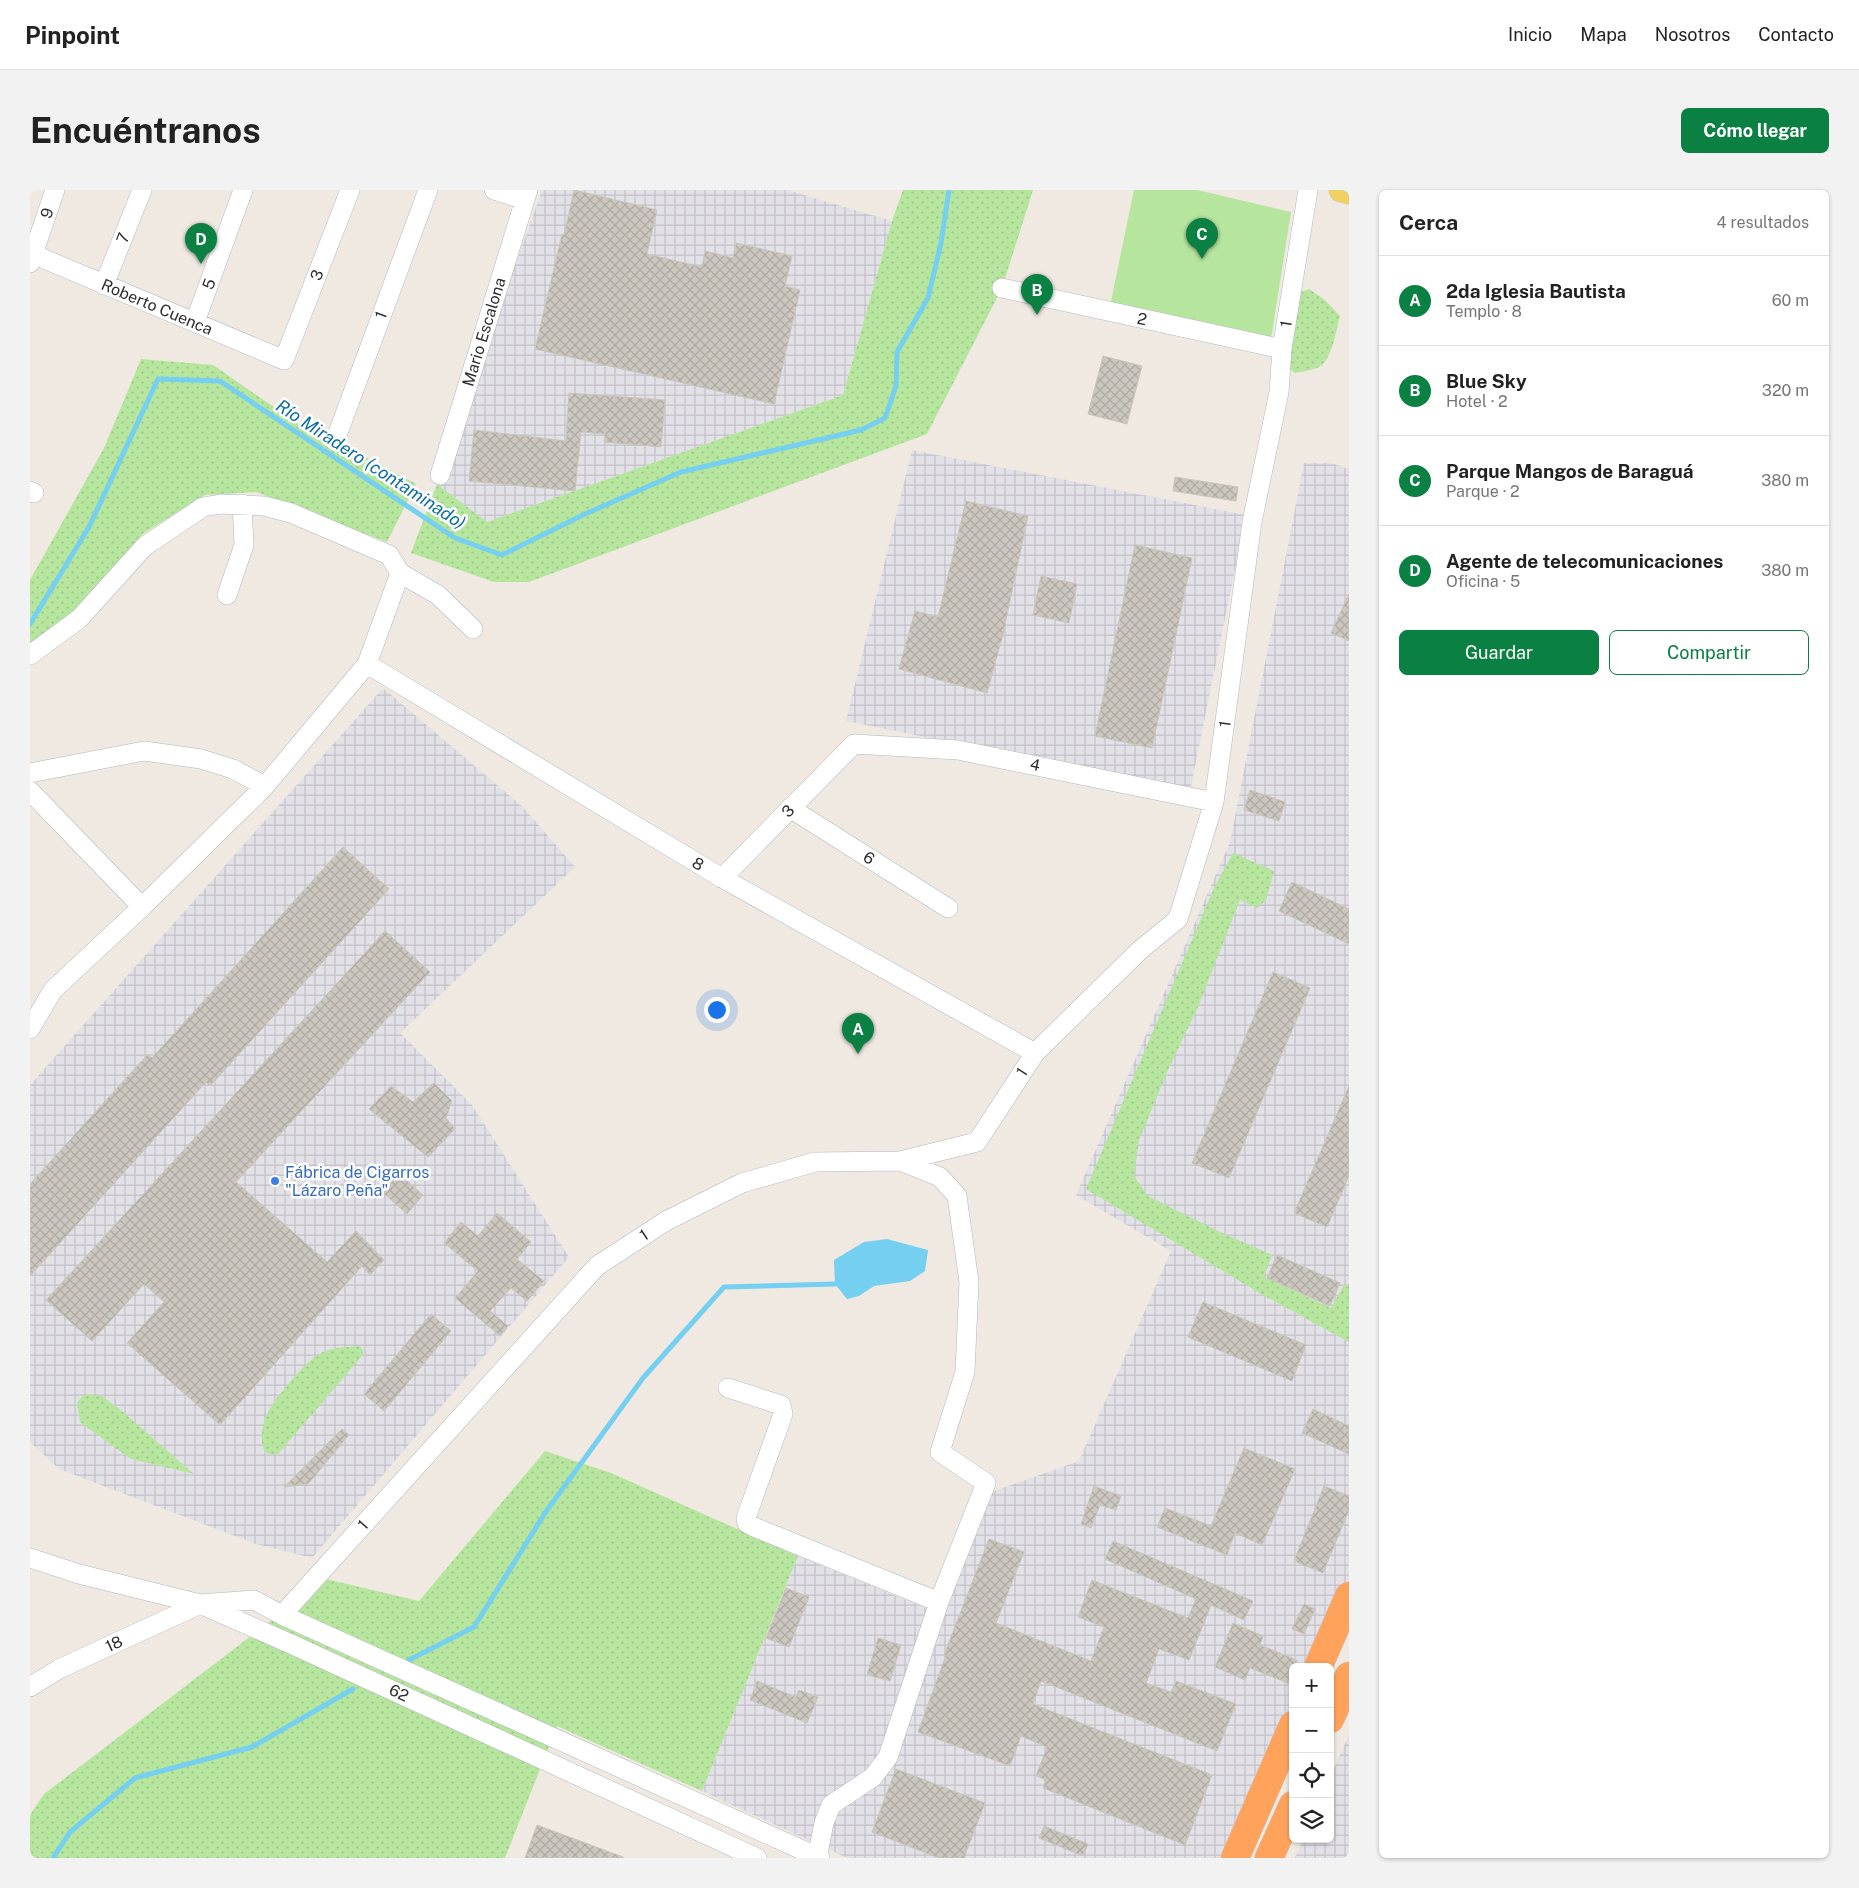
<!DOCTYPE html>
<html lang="es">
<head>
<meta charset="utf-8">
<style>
  body { margin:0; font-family:"Public Sans",sans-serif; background:#f2f2f2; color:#222 }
  .controls { position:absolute; right:15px; bottom:15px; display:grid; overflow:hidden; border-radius:8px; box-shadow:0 1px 4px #0004 }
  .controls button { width:45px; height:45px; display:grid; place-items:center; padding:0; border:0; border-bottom:1px solid #e0e0e0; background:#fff; color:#222; font:25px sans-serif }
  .you { position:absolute; left:686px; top:819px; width:18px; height:18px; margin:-12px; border:4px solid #fff; border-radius:50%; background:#1a73e8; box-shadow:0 0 0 8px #1a73e833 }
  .badge { display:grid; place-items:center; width:32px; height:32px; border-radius:50%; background:#0b8043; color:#fff; font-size:16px; font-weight:700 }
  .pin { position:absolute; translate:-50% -41px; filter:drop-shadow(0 1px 2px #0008) }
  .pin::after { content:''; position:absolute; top:26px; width:18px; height:15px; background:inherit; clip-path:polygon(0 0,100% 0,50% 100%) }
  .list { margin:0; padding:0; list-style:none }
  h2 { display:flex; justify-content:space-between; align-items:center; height:65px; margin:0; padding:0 20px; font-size:21px }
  h2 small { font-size:16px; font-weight:400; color:#767676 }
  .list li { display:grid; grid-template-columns:32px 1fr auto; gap:15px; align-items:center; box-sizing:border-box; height:90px; padding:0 20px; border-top:1px solid #e0e0e0 }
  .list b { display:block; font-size:19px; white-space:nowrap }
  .list p { margin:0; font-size:16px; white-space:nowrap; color:#767676 }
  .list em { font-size:16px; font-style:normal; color:#767676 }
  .actions { display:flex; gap:10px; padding:15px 20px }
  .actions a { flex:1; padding:11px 0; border:1px solid #0b8043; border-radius:8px; text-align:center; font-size:18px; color:#0b8043 }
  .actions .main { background:#0b8043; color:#fff }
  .icon { flex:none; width:28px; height:28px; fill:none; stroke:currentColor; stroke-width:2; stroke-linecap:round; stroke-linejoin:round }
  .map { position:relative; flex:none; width:1319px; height:1668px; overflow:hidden; border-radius:8px }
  header { display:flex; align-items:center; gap:30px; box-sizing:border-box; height:70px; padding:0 25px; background:#fff; border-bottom:1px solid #e0e0e0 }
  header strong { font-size:24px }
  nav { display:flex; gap:28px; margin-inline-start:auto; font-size:18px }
  .intro { display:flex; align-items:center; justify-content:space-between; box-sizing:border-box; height:120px; padding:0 30px }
  h1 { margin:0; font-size:35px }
  .button { padding:12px 22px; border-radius:8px; background:#0b8043; color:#fff; font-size:18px; font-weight:700 }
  main { display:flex; gap:30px; padding:0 30px }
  aside { flex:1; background:#fff; border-radius:8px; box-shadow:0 1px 4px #0004 }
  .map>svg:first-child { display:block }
  .industrial { fill:url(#industrial-grid) }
  .grass { fill:url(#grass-dots) }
  .park { fill:#b6e59e }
  .water { fill:#75cff0 }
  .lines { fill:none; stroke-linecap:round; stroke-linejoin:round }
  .stream { stroke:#75cff0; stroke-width:5 }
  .building { fill:url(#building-cross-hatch); stroke:#cbc5ba }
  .minor-casing { stroke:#b4b7c1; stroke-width:20 }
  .major-casing { stroke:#c9c9c9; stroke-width:25 }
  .highway-casing { stroke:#c9c9c9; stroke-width:29 }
  .minor { stroke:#fff; stroke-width:19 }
  .major { stroke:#f2d163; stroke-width:24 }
  .highway { stroke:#ffa35c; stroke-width:28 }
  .shop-dot { fill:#3f7fe0; stroke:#fff; stroke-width:2 }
  .labels { text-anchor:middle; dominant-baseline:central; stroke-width:5; stroke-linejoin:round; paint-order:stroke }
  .street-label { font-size:16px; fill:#2e2e2e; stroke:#fff }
  .shop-label { font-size:16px; fill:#366cbe; stroke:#fff; text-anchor:start }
  .water-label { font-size:18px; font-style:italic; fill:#0d6fa3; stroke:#fff }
</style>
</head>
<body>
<header>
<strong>Pinpoint</strong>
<nav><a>Inicio</a><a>Mapa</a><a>Nosotros</a><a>Contacto</a></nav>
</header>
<div class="intro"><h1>Encuéntranos</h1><a class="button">Cómo llegar</a></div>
<main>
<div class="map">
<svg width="1319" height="1668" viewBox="0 0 1319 1668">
  <defs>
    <pattern id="industrial-grid" width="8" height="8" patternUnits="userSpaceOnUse" patternTransform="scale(1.25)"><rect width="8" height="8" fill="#e3e1e8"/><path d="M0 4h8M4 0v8" fill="none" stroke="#c3c1c7"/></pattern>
    <pattern id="grass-dots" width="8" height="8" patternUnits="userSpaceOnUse" patternTransform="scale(1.25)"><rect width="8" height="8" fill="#b6e59e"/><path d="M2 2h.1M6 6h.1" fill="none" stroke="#9dc588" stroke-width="1.8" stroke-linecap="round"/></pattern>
    <pattern id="building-cross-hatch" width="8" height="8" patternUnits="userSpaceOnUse" patternTransform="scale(1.25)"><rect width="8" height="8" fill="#cbc7bf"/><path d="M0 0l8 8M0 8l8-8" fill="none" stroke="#afaba4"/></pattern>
  </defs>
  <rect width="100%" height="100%" fill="#efe9e1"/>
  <path class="industrial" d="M512,0H757L862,31L813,205L457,332L407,294Z
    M882,260L1216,325L1160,601L816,531Z
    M1274,273H1301L1319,279V1388L1280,1477H1263V1516L1196,1668H817L672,1601L768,1366L908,1423L961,1302L1049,1271L1141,1061L1046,1005L1200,652Z
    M353,498L493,617L545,677L370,843L442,915L539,1067L282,1368L226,1354L29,1279L0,1252V895Z
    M1319,1545V1668H1265L1273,1649H1300V1587Z"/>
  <path class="grass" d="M873,0H1003L972,98L897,244L499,392H464L381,363L407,294L457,332L813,205L862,31Z
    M1279,99L1295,110L1310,126C1306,140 1302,170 1289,177C1282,180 1273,181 1265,183L1260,179L1263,133L1271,102Z
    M111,169L183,175L280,242L305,251L386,294L357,352L226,302L175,305L114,343L23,443L0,455V390L74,258Z
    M1203,663L1244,681L1236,710L1227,718L1210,710L1168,817L1138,880L1109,950L1104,986L1118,1006L1190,1042L1242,1065L1234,1087L1301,1118L1314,1095L1319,1094V1152L1233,1105L1056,999L1184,698Z
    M330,1156L333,1160L332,1166L248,1264C243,1265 237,1265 234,1260C229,1250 233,1231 238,1222C246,1207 275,1172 289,1164C301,1157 317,1157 330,1156Z
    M55,1204L72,1206L93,1222L164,1284L101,1269L77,1252L50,1232L47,1212Z
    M515,1261L581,1283L768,1366L672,1601L527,1536L475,1668H0V1625L14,1604L296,1389L389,1411Z"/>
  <path class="park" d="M1104,0H1167L1261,22L1241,149L1080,116Z"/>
  <path class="water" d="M857,1049L898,1060L895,1081L880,1091L844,1096L829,1106L817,1109L805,1094L804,1070L834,1052Z"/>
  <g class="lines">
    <path class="stream" d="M0,434L59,337L128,189L190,191L425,348L472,365L555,324L651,282L831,240L855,228L866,196L867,162L898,108L911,53L919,0
      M379,1470L444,1437L515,1323L613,1188L694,1097L805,1094
      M23,1668L40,1642L105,1588L222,1557L323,1499"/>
  </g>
  <path class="building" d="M544,0L627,20L617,64L672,77L675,61L703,68L706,53L762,66L755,96L770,100L744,214L505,159L532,44L534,45Z
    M1073,166L1112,176L1097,234L1058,224Z
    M539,203L635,210L631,257L574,252L575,244L551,242L545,301L439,291L444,240L536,251Z
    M1145,287L1208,297L1206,311L1143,301Z
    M936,311L998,326L973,444L957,503L869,479L885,421L908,427Z
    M1105,355L1162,368L1122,558L1065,546Z
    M1011,386L1047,394L1039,433L1003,425Z
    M1319,404V451L1301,443Z
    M1220,600L1255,612L1249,631L1214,620Z
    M313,657L359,699L180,896L176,892L0,1086V994L118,864L122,868Z
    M1262,692L1319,719V754L1249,721Z
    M355,741L400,782L206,992L297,1072L326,1041L354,1070L340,1085L332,1076L190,1235L97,1153L134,1112L114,1094L62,1151L16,1110Z
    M1243,782L1280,798L1199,988L1162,973Z
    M404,893L422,911L416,928L425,939L398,967L339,919L361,896L383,912Z
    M1319,896V986L1297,1037L1264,1023Z
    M367,982L393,1005L377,1024L351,1001Z
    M467,1023L501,1052L487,1069L514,1091L497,1111L481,1098L460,1121L478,1136L470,1146L425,1108L448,1081L414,1053L431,1032L448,1046Z
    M1247,1065L1310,1093L1300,1116L1237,1088Z
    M1173,1112L1276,1155L1262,1191L1158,1147Z
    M401,1124L421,1141L354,1221L334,1204Z
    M1283,1219L1319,1236V1264L1272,1243Z
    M312,1239L319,1245L278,1294L254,1297Z
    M1214,1258L1265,1279L1232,1355L1205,1343L1197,1365L1127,1337L1135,1318L1181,1336Z
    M1064,1296L1091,1306L1086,1320L1070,1315L1061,1338L1051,1334Z
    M1294,1296L1319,1306V1320L1293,1383L1264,1371Z
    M959,1349L994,1362L966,1433L1061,1471L1074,1437L1048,1427L1062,1390L1158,1428L1166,1409L1075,1369L1083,1351L1223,1411L1214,1430L1181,1415L1159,1470L1129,1459L1116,1493L1141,1502L1146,1491L1206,1514L1187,1561L1011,1491L1003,1514L1182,1585L1155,1655L1013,1598L1016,1590L1006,1586L1017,1557L991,1546L980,1576L888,1542L916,1465H914Z
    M756,1398L779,1407L759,1457L736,1448Z
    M1274,1414L1285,1419L1274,1444L1262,1439Z
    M1203,1433L1233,1446L1230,1455L1267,1470L1265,1477H1263L1258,1493L1220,1478L1215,1490L1185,1477Z
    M848,1448L871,1455L860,1491L837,1485Z
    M727,1491L766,1507L769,1500L788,1507L777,1533L720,1510Z
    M866,1579L955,1613L934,1668H909L842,1642Z
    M507,1635L593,1667V1668H495Z
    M1014,1636L1058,1654L1053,1666L1009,1648Z"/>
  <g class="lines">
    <g class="minor-casing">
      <path id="minor" d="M464,0L495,10
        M0,63L254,170L320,0
        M0,73L25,0
        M74,95L112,0
        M972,98L1252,159
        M165,132L213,0
        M305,251L398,0
        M410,285L498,0
        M0,301L4,303
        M197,405L214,355L212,314
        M0,465L49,429L115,356L173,317L191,314L234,316L261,323L359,365L370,383L408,405L443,439
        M337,474L692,688L1005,863
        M0,583L114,561L171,569L203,579L235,596
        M0,601L112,717
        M760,618L918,718
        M692,688L824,554L928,560L1184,612
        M0,839L23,800L112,717L235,596L337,474L370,383
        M698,1198L751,1215L753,1224L716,1328L717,1333L724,1337L909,1412
        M0,1368L49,1384L170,1414L261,1454L727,1668
        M252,1425L567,1076L636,1031L712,993L785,972L870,971L947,952L1005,863L1110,760L1148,729L1184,612L1222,332L1249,202L1252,159L1278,0
        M0,1497L29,1479L170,1414L224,1410L252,1425L790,1668
        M787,1668L794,1633L801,1615L843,1587L858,1567L909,1412L956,1293L910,1262L935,1182L939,1092L927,1006L910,987L870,971"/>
    </g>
    <g class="major-casing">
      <path id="major" d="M1311,0L1319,2"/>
    </g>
    <g class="highway-casing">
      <path id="highway" d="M1288,1477L1319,1406
        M1300,1529L1319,1486
        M1205,1668L1263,1535
        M1239,1668L1263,1615"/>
    </g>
    <use href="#minor" class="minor"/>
    <use href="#major" class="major"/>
    <use href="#highway" class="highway"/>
  </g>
  <circle class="shop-dot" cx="245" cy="991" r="5"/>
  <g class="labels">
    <g class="street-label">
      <text transform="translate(17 23) rotate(-72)">9</text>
      <text transform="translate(93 48) rotate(-69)">7</text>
      <text transform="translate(287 85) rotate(-69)">3</text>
      <text transform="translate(179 94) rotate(-70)">5</text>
      <text transform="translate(127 117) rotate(23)">Roberto Cuenca</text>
      <text transform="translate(351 125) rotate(-70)">1</text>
      <text transform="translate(1112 129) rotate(12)">2</text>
      <text transform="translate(1256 134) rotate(-81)">1</text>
      <text transform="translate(454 142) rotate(-73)">Mario Escalona</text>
      <text transform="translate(1195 534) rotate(-82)">1</text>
      <text transform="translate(1005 575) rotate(12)">4</text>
      <text transform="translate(758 621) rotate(-46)">3</text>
      <text transform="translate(839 668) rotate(32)">6</text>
      <text transform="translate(668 674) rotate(31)">8</text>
      <text transform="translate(992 882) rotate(-57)">1</text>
      <text transform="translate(614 1045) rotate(-33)">1</text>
      <text transform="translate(333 1335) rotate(-48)">1</text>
      <text transform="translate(84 1454) rotate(-25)">18</text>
      <text transform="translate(369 1503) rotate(25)">62</text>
    </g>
    <g class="shop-label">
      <text x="255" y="982">Fábrica de Cigarros<tspan x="255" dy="18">"Lázaro Peña"</tspan></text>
    </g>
    <g class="water-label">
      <text transform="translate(341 274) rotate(33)">Río Miradero (contaminado)</text>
    </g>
  </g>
</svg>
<div class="controls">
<button>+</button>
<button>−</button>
<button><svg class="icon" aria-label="locate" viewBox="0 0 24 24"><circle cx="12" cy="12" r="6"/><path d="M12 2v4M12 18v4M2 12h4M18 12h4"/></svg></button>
<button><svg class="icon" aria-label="layers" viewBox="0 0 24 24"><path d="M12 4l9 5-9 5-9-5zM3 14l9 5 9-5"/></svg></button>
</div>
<div class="you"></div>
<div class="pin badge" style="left:828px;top:864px">A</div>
<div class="pin badge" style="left:1007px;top:125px">B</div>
<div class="pin badge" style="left:1172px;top:69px">C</div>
<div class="pin badge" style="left:171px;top:74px">D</div>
</div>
<aside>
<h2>Cerca<small>4 resultados</small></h2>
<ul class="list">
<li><span class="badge">A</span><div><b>2da Iglesia Bautista</b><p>Templo · 8</p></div><em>60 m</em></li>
<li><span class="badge">B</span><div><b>Blue Sky</b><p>Hotel · 2</p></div><em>320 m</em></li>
<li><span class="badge">C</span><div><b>Parque Mangos de Baraguá</b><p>Parque · 2</p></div><em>380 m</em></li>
<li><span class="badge">D</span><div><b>Agente de telecomunicaciones</b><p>Oficina · 5</p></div><em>380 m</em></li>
</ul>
<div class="actions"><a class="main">Guardar</a><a>Compartir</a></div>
</aside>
</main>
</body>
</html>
